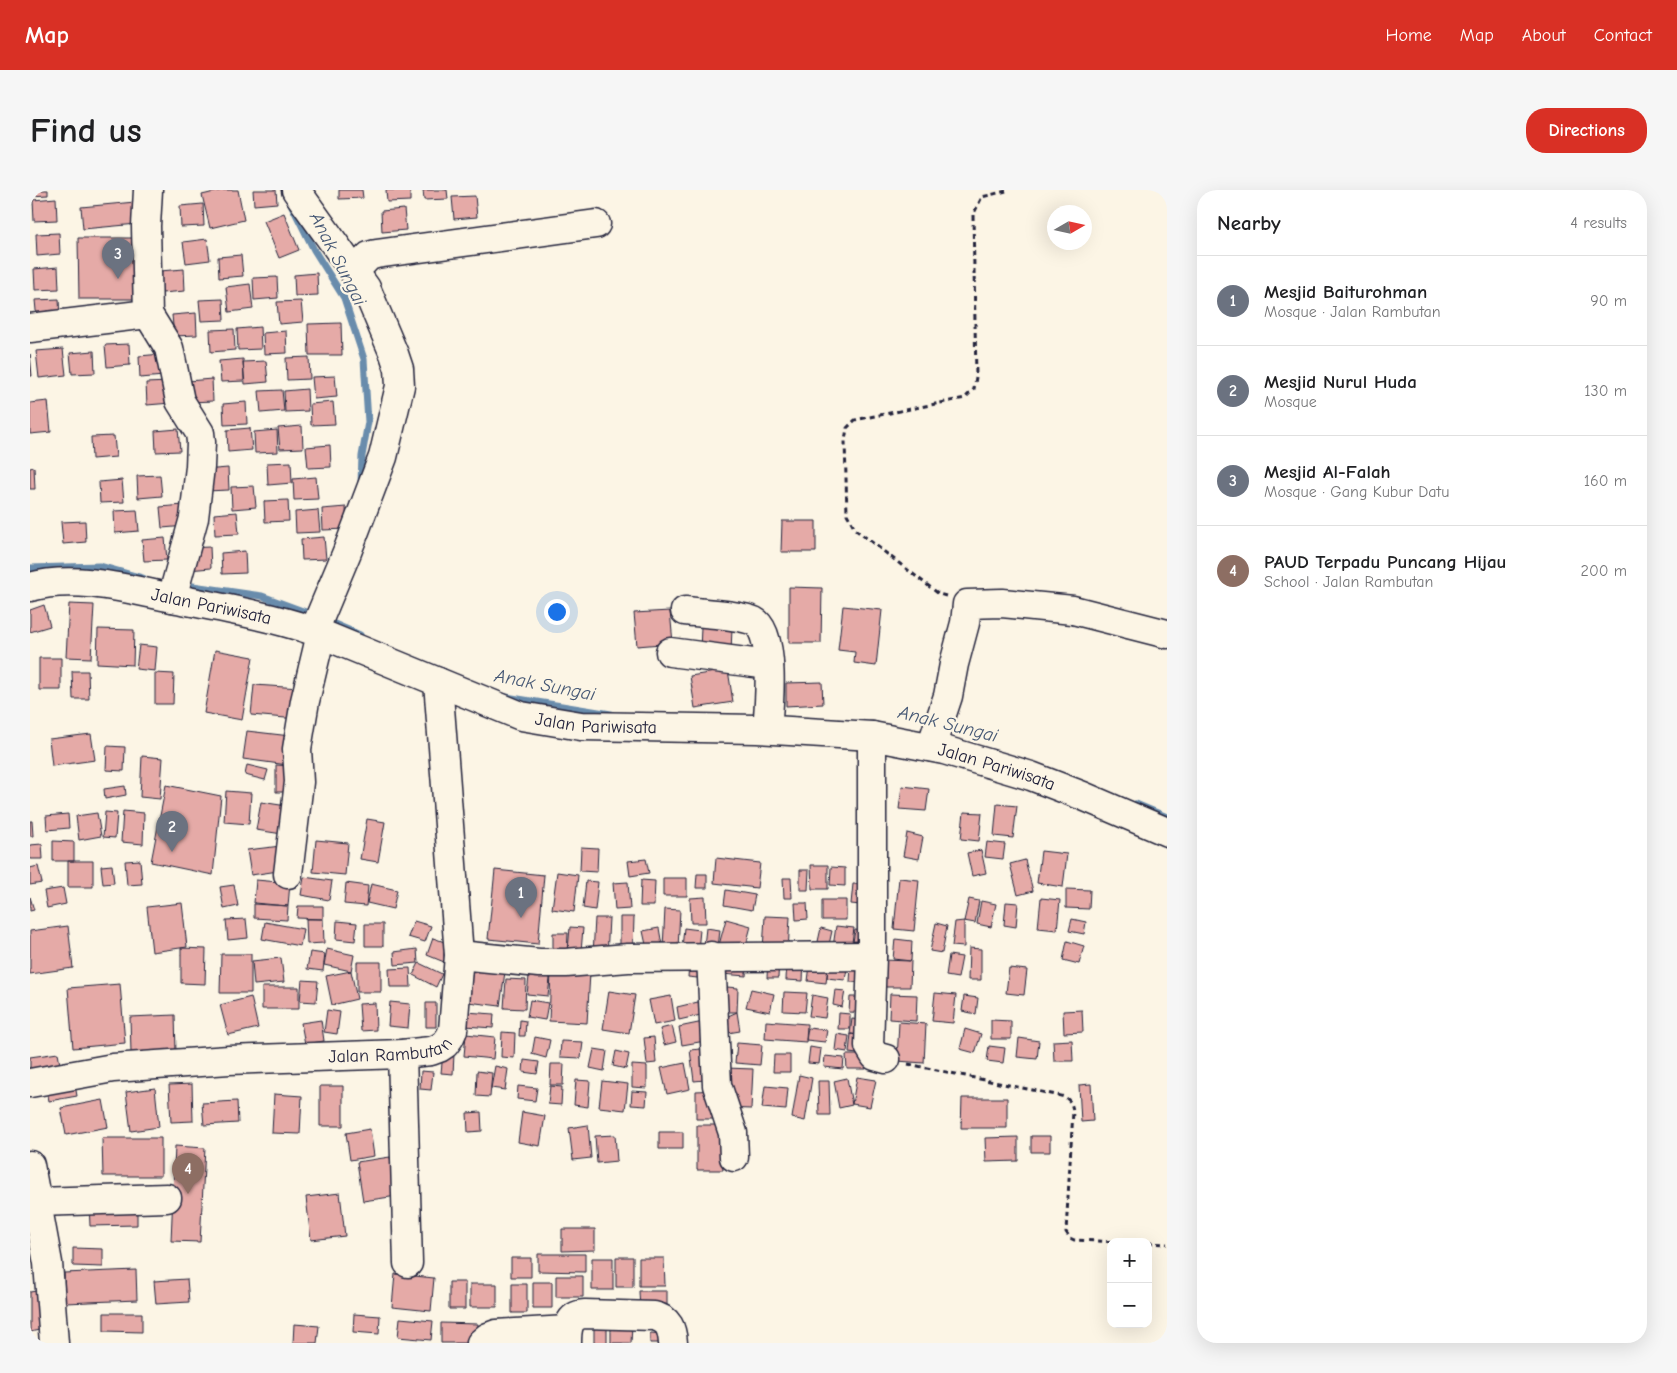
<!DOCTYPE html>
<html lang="en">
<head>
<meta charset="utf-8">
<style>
  body { margin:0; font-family:"Comic Neue",sans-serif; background:#f6f6f6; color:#202124 }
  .controls { position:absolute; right:15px; bottom:15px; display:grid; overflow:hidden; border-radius:10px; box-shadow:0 5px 20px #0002 }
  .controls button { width:45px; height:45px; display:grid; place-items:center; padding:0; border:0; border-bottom:1px solid #e0e0e0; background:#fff; color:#202124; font:25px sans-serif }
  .compass { position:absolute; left:1017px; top:15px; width:45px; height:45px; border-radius:50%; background:#fff; box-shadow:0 5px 20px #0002; rotate:81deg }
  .you { position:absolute; left:526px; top:421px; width:18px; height:18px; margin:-12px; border:4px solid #fff; border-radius:50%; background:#1a73e8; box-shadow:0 0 0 8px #1a73e833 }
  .badge { display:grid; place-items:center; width:32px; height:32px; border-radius:50%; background:#d93025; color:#fff; font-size:16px; font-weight:700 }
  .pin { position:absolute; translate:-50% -41px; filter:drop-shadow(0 1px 2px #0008) }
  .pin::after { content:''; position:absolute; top:26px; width:18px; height:15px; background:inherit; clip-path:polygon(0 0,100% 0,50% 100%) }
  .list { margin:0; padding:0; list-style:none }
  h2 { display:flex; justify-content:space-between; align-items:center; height:65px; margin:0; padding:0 20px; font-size:21px }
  h2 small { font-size:16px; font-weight:400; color:#757577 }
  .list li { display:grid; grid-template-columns:32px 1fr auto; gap:15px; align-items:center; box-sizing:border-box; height:90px; padding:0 20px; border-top:1px solid #e0e0e0 }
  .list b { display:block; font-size:19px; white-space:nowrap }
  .list p { margin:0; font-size:16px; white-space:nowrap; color:#757577 }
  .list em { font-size:16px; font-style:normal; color:#757577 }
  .map { position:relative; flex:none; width:1137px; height:1153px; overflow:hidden; border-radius:20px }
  header { display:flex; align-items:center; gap:30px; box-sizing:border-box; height:70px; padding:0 25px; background:#d93025; color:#fff }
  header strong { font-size:24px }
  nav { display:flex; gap:28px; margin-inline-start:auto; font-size:18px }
  .intro { display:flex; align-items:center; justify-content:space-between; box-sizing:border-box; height:120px; padding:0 30px }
  h1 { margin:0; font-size:35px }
  .button { padding:12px 22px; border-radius:20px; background:#d93025; color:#fff; font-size:18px; font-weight:700 }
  main { display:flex; gap:30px; padding:0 30px }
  aside { flex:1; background:#fff; border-radius:20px; box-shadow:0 5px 20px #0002 }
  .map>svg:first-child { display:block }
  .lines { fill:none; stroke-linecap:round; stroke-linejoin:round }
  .stream { stroke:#698cac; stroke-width:7 }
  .building { fill:#e5aaa7; stroke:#22223b }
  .minor-casing { stroke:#22223b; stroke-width:31 }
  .major-casing { stroke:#22223b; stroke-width:31 }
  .path { stroke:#22223b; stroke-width:3; stroke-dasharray:5 4; stroke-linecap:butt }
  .minor { stroke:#fcf5e5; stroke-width:28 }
  .major { stroke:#fcf5e5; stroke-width:28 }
  .labels { text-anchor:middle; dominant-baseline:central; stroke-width:4.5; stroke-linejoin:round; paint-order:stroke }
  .street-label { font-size:18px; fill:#22223b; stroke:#fcf5e5 }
  .water-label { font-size:19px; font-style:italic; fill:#455774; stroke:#fcf5e5 }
</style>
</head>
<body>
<header>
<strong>Map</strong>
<nav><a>Home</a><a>Map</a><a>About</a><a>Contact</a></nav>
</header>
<div class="intro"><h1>Find us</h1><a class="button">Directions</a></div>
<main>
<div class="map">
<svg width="1137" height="1153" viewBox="0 0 1137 1153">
  <rect width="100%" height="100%" fill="#fcf5e5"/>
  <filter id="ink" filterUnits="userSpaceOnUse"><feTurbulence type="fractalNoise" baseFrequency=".02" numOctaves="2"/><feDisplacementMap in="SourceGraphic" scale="10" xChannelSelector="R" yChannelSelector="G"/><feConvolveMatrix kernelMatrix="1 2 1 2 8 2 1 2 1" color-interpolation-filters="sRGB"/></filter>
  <g filter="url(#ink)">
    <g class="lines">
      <path class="stream" d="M260,12L284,60L314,108L334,169L338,232L332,266L331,293
        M0,378L70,376L113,388
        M156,395L232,406L281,424
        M295,430L330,445
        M476,507L581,524
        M1106,614L1137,627"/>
    </g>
    <path class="building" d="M0,0H18V5L0,6Z
      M193,0H208L214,30L180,38L172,5Z
      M223,0H246L247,13L224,15Z
      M309,0H332L333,8L309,9Z
      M356,0H380V11L357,12Z
      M393,0H417L418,9L394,10Z
      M445,6L447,27L424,29L422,7Z
      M26,8L27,30L4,31L3,10Z
      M105,12L107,34L53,39L51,17Z
      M173,14L174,36L151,37L150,16Z
      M374,19L376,40L352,42L351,21Z
      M254,23L269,60L249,68L234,31Z
      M29,43L30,64L7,66L6,44Z
      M48,48H107V109H49Z
      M177,49L180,70L156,73L153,52Z
      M211,65L213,86L189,88L188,67Z
      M28,77L29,99L5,100L4,79Z
      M154,79L155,101L132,103L130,81Z
      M287,83L288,105L265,106L264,85Z
      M247,87L248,108L224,110L223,88Z
      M220,94L223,119L199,122L196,97Z
      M29,109L30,130L7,131L5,110Z
      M193,109L194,130L171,131L169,110Z
      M271,111L273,132L249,134L247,112Z
      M166,123L167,145L144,146L142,125Z
      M311,133L312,165H279L278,134Z
      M230,137L231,159L208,160L207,139Z
      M204,139L205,160L181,162L180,140Z
      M256,141L257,163L234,164L233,143Z
      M99,154L100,175L77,177L75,155Z
      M33,159L36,185L9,188L6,161Z
      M64,161L65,183L42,184L40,163Z
      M0,164L2,186H0Z
      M132,164L134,186L110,188L109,166Z
      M279,167L280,189L257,190L256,168Z
      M213,169L214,191L191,192L189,171Z
      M236,171L238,192L215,194L213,172Z
      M305,186L307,207L284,209L282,187Z
      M182,189L183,211L160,212L158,191Z
      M139,192L141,213L117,215L116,193Z
      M277,199L278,221L255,222L254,201Z
      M252,200L254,221L231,223L229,201Z
      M18,211L21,242L0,244V213Z
      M216,212L217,234L194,235L193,214Z
      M303,212L305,234L281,235L280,214Z
      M272,236L273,258L250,259L248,238Z
      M220,238L222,260L198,262L197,240Z
      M148,239L150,261L126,262L125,241Z
      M247,240L248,262L225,263L224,242Z
      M84,246L86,267L62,269L61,247Z
      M300,255L301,277L278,278L276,257Z
      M261,272L262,293L238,295L237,273Z
      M4,277L5,299H0V278Z
      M198,278L199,300L176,301L174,280Z
      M130,285L132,306L108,308L107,286Z
      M286,287L288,309L264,310L263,289Z
      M92,290L94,312L70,313L69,292Z
      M224,296L226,317L202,319L201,297Z
      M258,310L259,331L235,332L234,311Z
      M154,315L156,336L132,338L130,317Z
      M316,317L317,339L293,340L292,319Z
      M107,320L109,341L85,343L84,321Z
      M288,320L290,342L266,343L265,322Z
      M207,322L209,344L185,345L184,324Z
      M55,331L56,352L33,354L31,332Z
      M752,331H786V362H751Z
      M294,347L296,369L272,370L271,349Z
      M135,348L137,370L114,371L112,350Z
      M180,357L181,378L158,380L156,358Z
      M215,361L216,383L192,384L191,363Z
      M759,397L792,398L791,453H759Z
      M39,414L64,415L61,468L36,467Z
      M14,415L20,436L0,442V420Z
      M813,416L852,420L846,476L824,473L825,462L808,460Z
      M640,421L643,453L607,456L604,423Z
      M671,437L702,438L701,462L670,461Z
      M68,439L104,440L103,475L67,473Z
      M109,455L127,457L125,481L106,479Z
      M185,460L223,467L212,530L174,523Z
      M9,468H31V500H9Z
      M698,480L703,512L665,518L660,486Z
      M42,481H58L59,509H43Z
      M125,483L144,484L143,514H125Z
      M792,492L793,514L756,516V493Z
      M224,495L270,498L267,529L221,525Z
      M217,541L269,547L265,576L213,569Z
      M61,544L65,570L22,576L19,549Z
      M77,556L95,557L94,581L76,580Z
      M112,566L133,568L130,609L110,607Z
      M217,575L238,580L235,590L215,585Z
      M246,575L265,576V602H246Z
      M136,595L191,606L183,685L121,672Z
      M95,596L96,605L75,609L74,599Z
      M872,596L899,599L896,621L869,619Z
      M196,601L221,603L219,634L194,632Z
      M231,612L263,617L259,645L226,640Z
      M967,614L987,616L983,648L964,646Z
      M93,621L114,623L113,654L91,652Z
      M75,622L87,623L85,648L73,647Z
      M934,622L952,623L949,651L931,649Z
      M67,623L71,646L49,650L46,626Z
      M38,624L39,638L17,640L16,626Z
      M337,629L355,632L348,672L330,669Z
      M0,631H2L3,646H0Z
      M877,643L893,647L889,669L873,666Z
      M286,650L318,653L315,685L283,682Z
      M23,651L44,652V671H23Z
      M957,652L975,654L973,669L955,667Z
      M12,654L13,669H0V655Z
      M251,656L255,680L221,685L217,660Z
      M551,657L568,658L567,682L550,681Z
      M951,660L956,683L942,686L937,663Z
      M1011,661L1037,664L1033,697L1007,693Z
      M686,668L730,673L727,698L684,693Z
      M616,669L619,683L600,686L598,671Z
      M110,670L112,694L97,695L95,671Z
      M995,670L1003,701L988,705L980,674Z
      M38,671H63V697H38Z
      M82,675L84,693L73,694L71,676Z
      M781,675H798V699H782Z
      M8,676L12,693L0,695V678Z
      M801,677L815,678V696L800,695Z
      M465,680L514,685L508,754L458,749Z
      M770,680H779L778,700H770Z
      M527,682L548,685L544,722L522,719Z
      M667,684H677V698H666Z
      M274,687L302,691L299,710L271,705Z
      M633,688H657V706H633Z
      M753,688H761L762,708H754Z
      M869,688L889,690L884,741L864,739Z
      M226,690L260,693L258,716L224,713Z
      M611,690L625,691L624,716H610Z
      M556,691L568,692L565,720L553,718Z
      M598,692L600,719L585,720L583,693Z
      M316,693L338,696L336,716L314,714Z
      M341,694L367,700L363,719L337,713Z
      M823,694L840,695L839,716L821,714Z
      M204,695L208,716L194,719L190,697Z
      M33,698L36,714L17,718L14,701Z
      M1036,699L1060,700L1059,719L1036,718Z
      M696,700L725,705L722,720L694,715Z
      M0,707L4,720L0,721Z
      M675,707L676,733H661L660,708Z
      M1011,708L1030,710L1027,740L1008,738Z
      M939,709L949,711L945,733L934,731Z
      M792,710H816V730H792Z
      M951,711L966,714L961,737L947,734Z
      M976,712L988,713L986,737L974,735Z
      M152,713L157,757L122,762L117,717Z
      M765,713H777L778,729L766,730Z
      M224,714L258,716L257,730L224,728Z
      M268,716H293V729L267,728Z
      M635,719L650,720L648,758H633Z
      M735,726L760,727L758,762L733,760Z
      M590,727H604L603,759L590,760Z
      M565,728H579L577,766L563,765Z
      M216,729L218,748L198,750L196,730Z
      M276,729H293L294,753L277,754Z
      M696,729L721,736L714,763L689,755Z
      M1042,729L1056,732L1054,744L1039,741Z
      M307,731L327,733L325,751L306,749Z
      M384,731L401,736L395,752L378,747Z
      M934,731V757L922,756L925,732Z
      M235,732L273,739L270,756L232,749Z
      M906,733L917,736L912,763L900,761Z
      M335,734H353V756H335Z
      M38,736L43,778L0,784V741Z
      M806,736L824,738L821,760L803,757Z
      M540,737L553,738L551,762L538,760Z
      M629,738L633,761L618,764L613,741Z
      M654,738L670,740L668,760L652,758Z
      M676,738L690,740L688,758L674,756Z
      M791,738L802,741L798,759L787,756Z
      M825,740L841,742L822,758Z
      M523,743H538L537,768H523Z
      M403,748L426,756L419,774L397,765Z
      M865,749L882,751L881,771L863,769Z
      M1037,751L1054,756L1049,774L1033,770Z
      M151,758L176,759L175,794L151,793Z
      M939,758L951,759V790H938Z
      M297,759L324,765L321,781L294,775Z
      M387,759L388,773L365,775L364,762Z
      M280,762L295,764L293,781L277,779Z
      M191,764H221V803H190Z
      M919,765L932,767L928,788L916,786Z
      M251,768L254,792L224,795L222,771Z
      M738,768H749L748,788H737Z
      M757,769L774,770L773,791L756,790Z
      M853,770L881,771L880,797H853Z
      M694,771L717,773L716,786L692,784Z
      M799,771L818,773L815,790L797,788Z
      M327,772H351V802H327Z
      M389,773L412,784L406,797L383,785Z
      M659,774L678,775L677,789L658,787Z
      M780,775L798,777L796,793L778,791Z
      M821,776L840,777L839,793L820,792Z
      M380,778L381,797H360L359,779Z
      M443,778L475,782L470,816L438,812Z
      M500,778L521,780L518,806L497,804Z
      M979,778L997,780L994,805L976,803Z
      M321,781L327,809L302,815L296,786Z
      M521,781L560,783L557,833L519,831Z
      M476,789L496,790L495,819L474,818Z
      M272,790L288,791L286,812L270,811Z
      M90,794L95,853L43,858L38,798Z
      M232,797H269V819H232Z
      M697,797L708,798L707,822H696Z
      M721,799L744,804L740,822L716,817Z
      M805,800L815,801L812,817L803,815Z
      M579,801L605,805L599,843L573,839Z
      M754,802L777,803L775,822L753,821Z
      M905,803L926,805L923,833L902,831Z
      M860,804L887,805L886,831L859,829Z
      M782,805L798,808L795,828L779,826Z
      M641,806L645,831L624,835L619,810Z
      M934,806L948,808L946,824L932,821Z
      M221,807L228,838L198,845L190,815Z
      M820,807H839V823L819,822Z
      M500,810L518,813L515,830L497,827Z
      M672,811L675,824L649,830L647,817Z
      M360,812L380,814L378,838L358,836Z
      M345,813L346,840L331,841L329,814Z
      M396,813H406V837H396Z
      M297,820L310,822L307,844L294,842Z
      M1052,820L1053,842L1034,843L1033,821Z
      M436,822L464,824L463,838L435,836Z
      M707,822L710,841L698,843L696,827Z
      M809,823L820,824V839H808Z
      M145,825L146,862L101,863L100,827Z
      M822,829L840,831L838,846L820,844Z
      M291,830L294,851L275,854L271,833Z
      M490,830L496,831L495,846H489Z
      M961,830L981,831V849H961Z
      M678,831L681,850L652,855L649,837Z
      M736,831L777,834L776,852L735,849Z
      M869,832L896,834L894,873L867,871Z
      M642,836L646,852L634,855L630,839Z
      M778,838L797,840L795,852L776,850Z
      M935,839L951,844L945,863L930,859Z
      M472,842L485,843L484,868L471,867Z
      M436,844L465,847L463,869L434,866Z
      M807,844L819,846L817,862L805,860Z
      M821,844L838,846L836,865L819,863Z
      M505,847L520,850L516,868L502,864Z
      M624,847L626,873L617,874L614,848Z
      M989,848L1009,851L1007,869L987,867Z
      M1042,850L1043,871H1024L1023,851Z
      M531,851L553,852L551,868L530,867Z
      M707,853L732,855L730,875L705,873Z
      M959,856L975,858L973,873L957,871Z
      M780,857L791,859L789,874L778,873Z
      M682,858L685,889L664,891L660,860Z
      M564,859L577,861L574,881L560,878Z
      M586,861L599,864L596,879L583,876Z
      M28,863L31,881L0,886V867Z
      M413,863L424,864L423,884L411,883Z
      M744,865H760V882H743Z
      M816,865H836V879H817Z
      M795,866L814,868L813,879L794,877Z
      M494,870L509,872L507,884L493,882Z
      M655,873L660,899L637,904L631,878Z
      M521,874H534L533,895H520Z
      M602,875L617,876V898L602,897Z
      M465,876L478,879L475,900L461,898Z
      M696,878L723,879L721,919L694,918Z
      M391,881L403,882L401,900L390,899Z
      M447,881L462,883L460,907L446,906Z
      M769,885L782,888L775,931L762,928Z
      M827,887L846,890L840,917L822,914Z
      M817,888L822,915L809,918L804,891Z
      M44,889L47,906L19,911L16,894Z
      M546,890L560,891L558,917L544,915Z
      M572,891L598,894L595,920L569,917Z
      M788,891H799L800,925H789Z
      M162,894L163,931L141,932L139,895Z
      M1061,894L1063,931L1051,932L1049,895Z
      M290,896H313V936H290Z
      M488,896L507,898L505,911L487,909Z
      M520,896L532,897L531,915L518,914Z
      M735,896L758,898L756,920L732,918Z
      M125,898L129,937L101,941L96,902Z
      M688,900V929H666V901Z
      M602,901L617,902L616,916L601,915Z
      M244,904L272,906L270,944L242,943Z
      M932,908H977V938H931Z
      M73,910L78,937L36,945L31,918Z
      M207,911L208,933L174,935L172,913Z
      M451,922L452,941L438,942L437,923Z
      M492,922L515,926L510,956L488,952Z
      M558,935L561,968L543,970L539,938Z
      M667,935H693V980H667Z
      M340,939L344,966L320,970L316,943Z
      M629,942H653V959H629Z
      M585,945L587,971L567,973L565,946Z
      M1001,946H1020V962H1001Z
      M988,947V971L956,972L955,948Z
      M72,948H131V986H73Z
      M145,956L175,958L170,1052L141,1051Z
      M360,967L367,1006L333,1011L327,972Z
      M310,1003L315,1046L281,1050L276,1007Z
      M107,1011V1035L60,1036L59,1013Z
      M532,1039H565V1060L532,1061Z
      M43,1058L73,1059V1077L43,1076Z
      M508,1064H555V1082L508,1081Z
      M586,1067H603V1097H586Z
      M481,1068H501V1087H481Z
      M562,1068H583V1100H562Z
      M609,1068H634L635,1096H609Z
      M106,1080L107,1110L35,1113L34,1083Z
      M365,1084L404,1088L401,1121L362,1117Z
      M526,1086H553V1107H526Z
      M157,1089L159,1112L126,1114L124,1091Z
      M419,1092H435V1119H419Z
      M503,1092H522V1118H503Z
      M440,1094H467V1117H440Z
      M482,1094H497V1123H482Z
      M6,1101L14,1139L0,1142V1102Z
      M609,1101H637V1120L610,1121Z
      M74,1123H112V1142L74,1141Z
      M324,1124L350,1126L349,1144L323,1142Z
      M370,1128L403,1131L401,1150L368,1147Z
      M564,1132H577V1153H564Z
      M411,1133L448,1134L447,1153H411Z
      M264,1134L289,1136L287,1153H263Z
      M581,1134L602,1135L601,1153H581Z
      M620,1143L636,1144V1153H620Z"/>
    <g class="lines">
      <g class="minor-casing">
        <g id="minor">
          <path d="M118,0L116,36L118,124L139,158L150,211L170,243L171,252L170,277L164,328L142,408"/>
          <path d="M266,0L336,98L364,164L369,179L370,196L353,267L317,362L284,441"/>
          <path d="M324,82L339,66L346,64L566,34"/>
          <path d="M0,138L118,124"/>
          <path id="s1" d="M0,397C46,384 102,400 147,409C193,418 239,426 284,441L491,526L551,536L727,539L842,546L914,560L1001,586L1053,606L1137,642"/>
          <path d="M655,421C672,423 711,425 724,431C746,442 739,518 737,539"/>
          <path d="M640,462L739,475"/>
          <path d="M842,546V766L839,856L845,866L856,869"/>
          <path d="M901,557L918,506L924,474L935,433L937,414L972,413L1043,420L1137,444"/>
          <path d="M258,684L269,592L267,559L275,511L291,444"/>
          <path d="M429,765L509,773H536L598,768L842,766"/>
          <path d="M681,766L687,895L703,943L704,967"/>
          <path d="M372,864L378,1073"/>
          <path id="s2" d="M0,893L83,878L199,870L372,864L401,861L409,858L415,854L420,847L423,840L429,765L408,492"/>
          <path d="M7,1012L137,1008"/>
          <path d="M451,1153L458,1147L466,1144L537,1140"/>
          <path d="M537,1153C537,1139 538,1125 555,1124L624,1126C639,1129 642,1139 643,1153"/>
        </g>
      </g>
      <g class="major-casing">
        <path id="major" d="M0,975L18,1073L24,1153"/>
      </g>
      <path class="path" d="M916,406L909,404L826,340L817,324L815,251L817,238L825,230L935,208L944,199L946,187L943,25L952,7L980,0
        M878,874L1031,906C1039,908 1042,913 1043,921L1036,1042L1040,1048L1044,1050L1090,1052
        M1118,1053L1137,1054"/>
      <use href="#minor" class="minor"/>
      <use href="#major" class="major"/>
    </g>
  </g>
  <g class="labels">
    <g class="street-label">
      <text stroke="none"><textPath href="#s1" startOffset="184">Jalan Pariwisata</textPath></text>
      <text stroke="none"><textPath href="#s1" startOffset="589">Jalan Pariwisata</textPath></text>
      <text stroke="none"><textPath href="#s1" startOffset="994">Jalan Pariwisata</textPath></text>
      <text stroke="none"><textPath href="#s2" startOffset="362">Jalan Rambutan</textPath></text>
    </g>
    <g class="water-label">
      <text transform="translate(308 69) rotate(63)">Anak Sungai</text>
      <text transform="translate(515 495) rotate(11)">Anak Sungai</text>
      <text transform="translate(918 534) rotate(14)">Anak Sungai</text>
    </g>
  </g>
</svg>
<div class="controls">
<button>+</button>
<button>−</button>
</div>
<svg class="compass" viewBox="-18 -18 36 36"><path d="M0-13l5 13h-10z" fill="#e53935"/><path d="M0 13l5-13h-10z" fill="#757577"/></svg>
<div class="you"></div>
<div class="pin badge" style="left:491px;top:728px;background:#6b7280">1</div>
<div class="pin badge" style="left:142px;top:662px;background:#6b7280">2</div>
<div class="pin badge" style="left:88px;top:89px;background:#6b7280">3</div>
<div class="pin badge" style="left:158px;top:1004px;background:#8d6e63">4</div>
</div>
<aside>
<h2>Nearby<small>4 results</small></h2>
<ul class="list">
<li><span class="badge" style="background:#6b7280">1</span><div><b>Mesjid Baiturohman</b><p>Mosque · Jalan Rambutan</p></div><em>90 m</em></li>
<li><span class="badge" style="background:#6b7280">2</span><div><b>Mesjid Nurul Huda</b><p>Mosque</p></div><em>130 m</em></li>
<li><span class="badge" style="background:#6b7280">3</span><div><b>Mesjid Al-Falah</b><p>Mosque · Gang Kubur Datu</p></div><em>160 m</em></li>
<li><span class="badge" style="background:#8d6e63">4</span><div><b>PAUD Terpadu Puncang Hijau</b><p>School · Jalan Rambutan</p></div><em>200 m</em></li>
</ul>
</aside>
</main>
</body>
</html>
